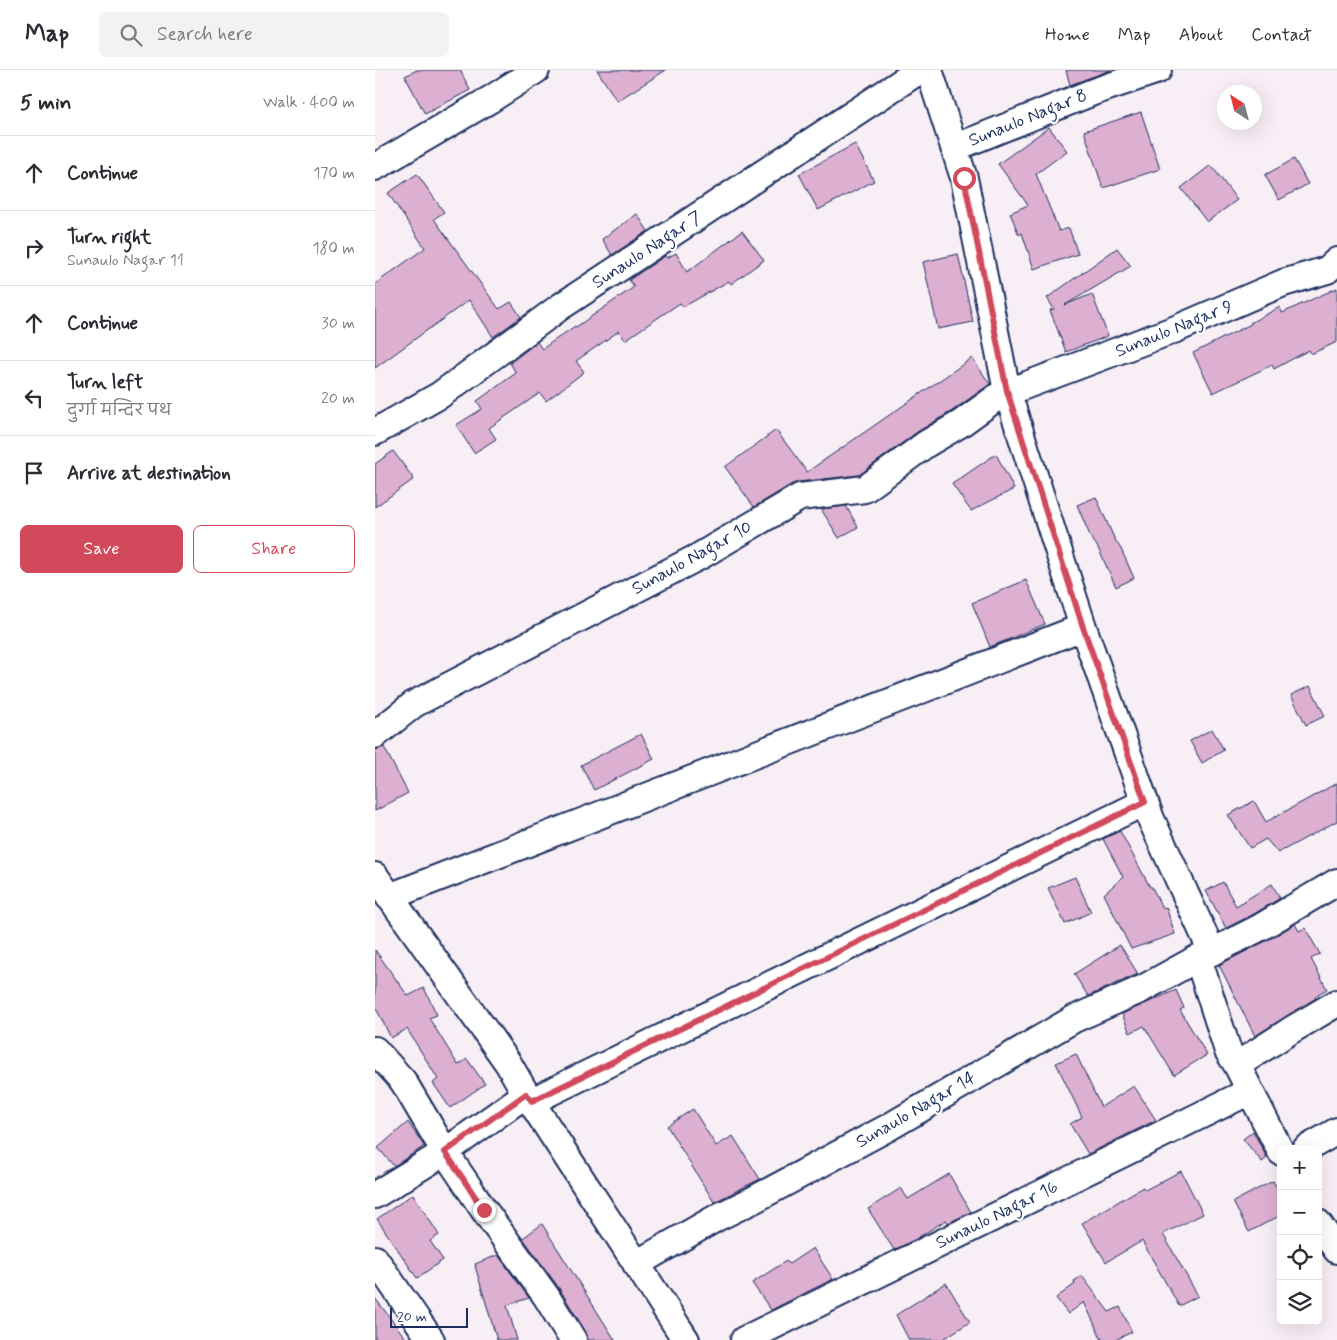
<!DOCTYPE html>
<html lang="en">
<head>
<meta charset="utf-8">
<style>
  body { margin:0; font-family:Mynerve,"Playpen Sans Deva",sans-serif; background:#f2f2f3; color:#2b2b33 }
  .controls { position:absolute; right:15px; bottom:15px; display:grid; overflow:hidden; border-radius:8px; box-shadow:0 5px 20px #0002 }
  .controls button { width:45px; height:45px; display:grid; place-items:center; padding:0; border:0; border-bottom:1px solid #e1e1e2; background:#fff; color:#2b2b33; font:25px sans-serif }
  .compass { position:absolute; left:842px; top:15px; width:45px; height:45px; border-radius:50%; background:#fff; box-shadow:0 5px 20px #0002; rotate:324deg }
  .scale { position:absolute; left:15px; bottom:12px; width:78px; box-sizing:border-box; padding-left:5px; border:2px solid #1b2f5e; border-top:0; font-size:14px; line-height:18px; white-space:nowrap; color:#1b2f5e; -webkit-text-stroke:4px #fff; paint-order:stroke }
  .stop { position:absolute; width:15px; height:15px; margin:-11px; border:4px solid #d1495b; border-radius:50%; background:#fff }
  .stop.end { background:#d1495b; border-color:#fff; box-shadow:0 1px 5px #0008 }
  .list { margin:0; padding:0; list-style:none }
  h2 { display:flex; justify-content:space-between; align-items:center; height:65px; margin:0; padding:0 20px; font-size:21px }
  h2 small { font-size:16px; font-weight:400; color:#7c7c81 }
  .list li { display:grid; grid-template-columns:32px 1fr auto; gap:15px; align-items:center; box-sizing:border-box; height:75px; padding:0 20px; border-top:1px solid #e1e1e2 }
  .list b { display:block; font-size:19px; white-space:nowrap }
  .list p { margin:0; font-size:16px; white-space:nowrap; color:#7c7c81 }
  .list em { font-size:16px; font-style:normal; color:#7c7c81 }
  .actions { display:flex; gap:10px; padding:15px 20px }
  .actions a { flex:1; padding:11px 0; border:1px solid #d1495b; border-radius:8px; text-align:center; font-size:18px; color:#d1495b }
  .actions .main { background:#d1495b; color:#fff }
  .icon { flex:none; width:28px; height:28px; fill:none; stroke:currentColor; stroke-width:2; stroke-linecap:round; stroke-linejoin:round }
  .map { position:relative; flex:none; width:962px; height:1270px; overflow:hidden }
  header { display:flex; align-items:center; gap:30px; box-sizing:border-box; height:70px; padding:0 25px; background:#fff; border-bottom:1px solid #e1e1e2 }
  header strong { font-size:24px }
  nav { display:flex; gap:28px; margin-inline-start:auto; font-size:18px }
  .search { width:350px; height:45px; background:#f2f2f3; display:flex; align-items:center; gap:12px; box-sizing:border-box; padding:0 18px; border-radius:8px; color:#7c7c81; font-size:19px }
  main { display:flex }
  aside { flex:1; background:#fff }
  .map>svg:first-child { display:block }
  .building { fill:#ddafd1; stroke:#1b2f5e }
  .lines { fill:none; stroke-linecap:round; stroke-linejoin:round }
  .street-casing { stroke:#1b2f5e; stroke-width:30 }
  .street { stroke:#fff; stroke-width:26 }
  .route { stroke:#d1495b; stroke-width:6 }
  .labels { text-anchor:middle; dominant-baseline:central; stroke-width:4.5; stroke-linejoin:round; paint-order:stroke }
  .street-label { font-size:18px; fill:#1b2f5e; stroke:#fff }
</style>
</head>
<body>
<header>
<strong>Map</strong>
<div class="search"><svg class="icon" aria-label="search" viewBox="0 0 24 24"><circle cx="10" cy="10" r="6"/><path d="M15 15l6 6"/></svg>Search here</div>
<nav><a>Home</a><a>Map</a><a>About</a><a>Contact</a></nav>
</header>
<main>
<aside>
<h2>5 min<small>Walk · 400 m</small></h2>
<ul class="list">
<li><svg class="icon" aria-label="ahead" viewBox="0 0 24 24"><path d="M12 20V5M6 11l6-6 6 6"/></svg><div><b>Continue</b></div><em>170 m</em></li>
<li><svg class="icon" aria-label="right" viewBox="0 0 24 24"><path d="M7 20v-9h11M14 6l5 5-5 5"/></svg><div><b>Turn right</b><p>Sunaulo Nagar 11</p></div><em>180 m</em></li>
<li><svg class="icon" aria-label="ahead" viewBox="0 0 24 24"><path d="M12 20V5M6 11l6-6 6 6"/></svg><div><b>Continue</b></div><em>30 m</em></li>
<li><svg class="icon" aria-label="left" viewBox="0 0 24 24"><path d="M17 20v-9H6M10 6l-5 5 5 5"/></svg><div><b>Turn left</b><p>दुर्गा मन्दिर पथ</p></div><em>20 m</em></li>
<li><svg class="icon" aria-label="arrive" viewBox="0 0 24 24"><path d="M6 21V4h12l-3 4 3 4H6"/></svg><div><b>Arrive at destination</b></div></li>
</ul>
<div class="actions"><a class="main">Save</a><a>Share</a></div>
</aside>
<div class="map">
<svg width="962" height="1270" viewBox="0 0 962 1270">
  <rect width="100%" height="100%" fill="#f8eff6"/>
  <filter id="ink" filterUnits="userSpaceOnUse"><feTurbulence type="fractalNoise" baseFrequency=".02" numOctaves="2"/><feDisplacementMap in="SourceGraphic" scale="10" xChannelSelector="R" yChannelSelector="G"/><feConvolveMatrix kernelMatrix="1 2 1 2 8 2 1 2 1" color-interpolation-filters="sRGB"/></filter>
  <g filter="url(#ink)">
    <path class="building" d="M42,0H85L95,20L50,44L30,6Z
      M222,0H291L242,31Z
      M691,0H736L695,15Z
      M766,42L785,99L728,118L709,61Z
      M674,57L692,81L661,104L684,161L694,158L703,184L659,199L647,163L644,165L635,143L653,135L623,94Z
      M480,74L499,111L443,140L424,104Z
      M919,89L933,114L904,130L890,105Z
      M836,95L862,130L832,152L806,118Z
      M42,104L69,142L59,149L124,239L136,232L146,247L118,267L94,230L0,298V214L50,178L13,123Z
      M262,144L273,161L237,185L227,169Z
      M367,161L389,190L356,214L354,211L308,237L305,233L250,270L244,261L201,291L209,302L171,331L165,323L114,358L121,369L99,383L81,355L107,339L102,331L141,303L135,293L162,272L167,279L200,256L201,257L259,217L254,210L290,186L292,188L301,183L312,202Z
      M742,178L756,196L690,235L717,224L733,266L691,282L675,240L679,239L672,228Z
      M583,184L598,252L563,259L548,192Z
      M962,218V272L936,284L934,280L899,299L897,295L838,323L818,283L876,254L875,253L905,237L907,243Z
      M597,288L615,314L577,341L542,362L484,405L423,412L417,414L379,437L350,397L401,360L432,402Z
      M18,381L39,409L0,437V394Z
      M621,384L639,419L596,441L577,414Z
      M721,427L739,468L746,479L759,508L741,517L722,476L716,468L702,435Z
      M471,436L483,457L464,468L446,439Z
      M651,510L670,554L615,577L597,533Z
      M935,616L950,646L931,655L916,625Z
      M837,659L849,680L827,693L815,671Z
      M266,664L279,689L219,720L206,695Z
      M9,677L33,723L0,741V680Z
      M962,713V751L903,783L891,769L875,778L853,745L879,731L891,752Z
      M745,761L775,817H777L787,838L791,837L800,864L756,879L729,824L748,807L728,769Z
      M700,807L716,842L690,854L673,818Z
      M848,812L861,836L897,814L905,828L879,844L851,858L831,821Z
      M920,854L924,861L930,858L945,884L936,889L952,919L940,926L941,928L880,966L844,895L893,870Z
      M745,875L763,904L713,926L699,904Z
      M0,880L33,926L49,918L62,945L54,948L83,995L92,989L110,1014L75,1038L58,1013L63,1009L32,959L16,968L0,936Z
      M801,920L809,938L805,940L832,985L799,1005L769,956L755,963L747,944Z
      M701,984L726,1037L759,1016L781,1050L713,1084L695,1054L707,1047L681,993Z
      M318,1039L341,1076L358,1066L385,1109L339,1132L292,1056Z
      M33,1052L49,1076L42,1081L19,1096L3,1078Z
      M878,1061L892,1088L887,1092L868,1069Z
      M806,1101L828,1144L788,1164L823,1226L804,1236L767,1171L731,1192L707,1153L768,1117L770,1120Z
      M574,1104L596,1142L573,1153L571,1150L541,1169L519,1180L493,1139L526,1118L533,1129Z
      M898,1111L906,1126V1145L874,1162L858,1132Z
      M38,1124L64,1165L55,1171L68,1190L42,1208L2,1149Z
      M167,1154L240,1270H213L211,1262L184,1218L148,1168Z
      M438,1178L458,1209L396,1240L377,1213L411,1191L414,1194Z
      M123,1185L154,1228L132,1235L142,1270H122L100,1196H101L100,1194Z
      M707,1206L734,1242L745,1237L757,1262L740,1270H727L709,1232L693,1244L681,1228L700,1214L699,1211Z
      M571,1213L595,1252L567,1270H534L521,1245Z
      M0,1228L32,1270H0Z"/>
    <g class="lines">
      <g class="street-casing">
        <path id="street" d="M554,0L589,108L632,321L708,557L776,749L837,882L823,888L853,981L862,995L906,1082
          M579,78L718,22L783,0
          M0,97L116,29L161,0
          M633,322L801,259L908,213L952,200L962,191
          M0,362L65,325L185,237L545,0
          M0,665L39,634L325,486L425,427L490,419L551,374L585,354L632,320
          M0,806L133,993L151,1024L311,1270
          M14,827L708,557
          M837,882L886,857L962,812
          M0,980L28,1011L70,1082L109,1140L171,1226L198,1270
          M862,995L918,959L962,933
          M157,1031L770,732
          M931,1079L962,1061
          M0,1125L70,1082L151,1024
          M943,1153L962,1180
          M0,1189L56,1270
          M261,1194L343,1147L378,1130L514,1057L699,949L767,919L823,888
          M369,1270L875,1021"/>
      </g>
      <use href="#street" class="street"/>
    </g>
  </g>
  <g class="lines" filter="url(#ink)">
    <path class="route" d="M109,1140L70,1082L151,1024L157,1031L770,732L708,557L632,321L589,108"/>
  </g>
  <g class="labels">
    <g class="street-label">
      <text transform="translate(653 48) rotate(-22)">Sunaulo Nagar 8</text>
      <text transform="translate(272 180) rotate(-33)">Sunaulo Nagar 7</text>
      <text transform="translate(799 259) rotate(-22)">Sunaulo Nagar 9</text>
      <text transform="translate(317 488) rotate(-29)">Sunaulo Nagar 10</text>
      <text transform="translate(541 1040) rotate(-30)">Sunaulo Nagar 14</text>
      <text transform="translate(622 1145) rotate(-26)">Sunaulo Nagar 16</text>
    </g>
  </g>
</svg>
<div class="controls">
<button>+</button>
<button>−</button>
<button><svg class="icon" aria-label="locate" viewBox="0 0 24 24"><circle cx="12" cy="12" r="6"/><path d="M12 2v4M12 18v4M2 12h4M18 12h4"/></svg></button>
<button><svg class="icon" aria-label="layers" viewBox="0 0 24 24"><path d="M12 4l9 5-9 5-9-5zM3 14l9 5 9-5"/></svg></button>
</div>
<svg class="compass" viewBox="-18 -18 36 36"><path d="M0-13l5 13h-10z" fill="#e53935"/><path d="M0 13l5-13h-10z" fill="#7c7c81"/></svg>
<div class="scale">20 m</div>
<div class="stop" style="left:589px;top:108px"></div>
<div class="stop end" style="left:109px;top:1140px"></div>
</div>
</main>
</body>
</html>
